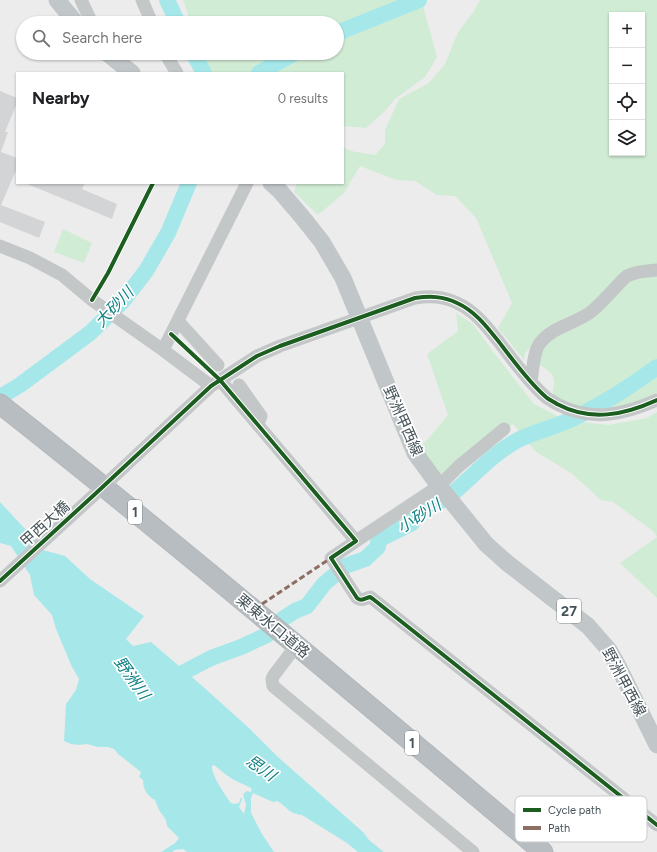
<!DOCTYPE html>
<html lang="en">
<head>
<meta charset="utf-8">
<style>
  body { margin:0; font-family:Figtree,"Noto Sans JP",sans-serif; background:#f6f6f6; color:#202124 }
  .controls { position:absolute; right:12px; top:12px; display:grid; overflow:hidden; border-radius:0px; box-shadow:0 1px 3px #0004 }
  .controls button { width:36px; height:36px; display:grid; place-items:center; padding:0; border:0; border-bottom:1px solid #e0e0e0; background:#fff; color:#202124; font:20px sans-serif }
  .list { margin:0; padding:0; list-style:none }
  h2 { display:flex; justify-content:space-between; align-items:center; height:52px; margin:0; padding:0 16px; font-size:17px }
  h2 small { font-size:13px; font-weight:400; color:#757577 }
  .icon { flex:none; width:22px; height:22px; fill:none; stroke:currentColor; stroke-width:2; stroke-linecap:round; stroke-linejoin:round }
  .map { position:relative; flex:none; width:657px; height:852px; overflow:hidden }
  .search { position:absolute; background:#fff; box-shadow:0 1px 3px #0004; left:16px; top:16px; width:328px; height:44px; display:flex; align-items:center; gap:10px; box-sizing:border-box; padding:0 14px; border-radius:22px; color:#757577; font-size:15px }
  .panel { position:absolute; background:#fff; box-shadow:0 1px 3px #0004; left:16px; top:72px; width:328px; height:112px; border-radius:0px }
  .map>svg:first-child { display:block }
  .green { fill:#d1ecd5; fill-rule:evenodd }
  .water { fill:#a6e8e9; fill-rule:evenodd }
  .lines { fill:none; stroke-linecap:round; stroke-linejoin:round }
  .river { stroke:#a6e8e9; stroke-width:16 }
  .building { fill:#d3d4d5 }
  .highway-casing { stroke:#b2b8bc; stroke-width:21 }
  .minor { stroke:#c4c7c8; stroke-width:13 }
  .major { stroke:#c1c6c8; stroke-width:17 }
  .highway { stroke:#b7bdc0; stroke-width:19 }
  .quiet { stroke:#8d6e63; stroke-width:3; stroke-dasharray:6 3; stroke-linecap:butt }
  .cycleway-casing { stroke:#fff; stroke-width:6 }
  .cycleway { stroke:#1b5e20; stroke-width:4 }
  .labels { text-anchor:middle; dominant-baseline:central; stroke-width:3.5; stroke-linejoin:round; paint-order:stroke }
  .shield { fill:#fff; stroke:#7d878a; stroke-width:1 }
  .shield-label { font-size:14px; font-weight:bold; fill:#455358 }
  .street-label { font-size:15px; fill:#455358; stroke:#fff }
  .water-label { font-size:16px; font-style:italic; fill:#118183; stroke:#fff }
  .key { fill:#fff; stroke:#c7cbcd; stroke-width:1 }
  .key-label { font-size:11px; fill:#455358 }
</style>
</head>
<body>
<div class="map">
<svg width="657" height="852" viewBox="0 0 657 852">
  <rect width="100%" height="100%" fill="#edecec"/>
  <path class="green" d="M183,0H422L426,17L437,57L425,77L395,99L384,112L366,128L343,126V73H209L201,53H337V23H191Z
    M480,0H657V393L648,399L623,408L599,411L576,406L552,395C556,377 555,375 540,365V338L525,353L524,360L498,328L512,303L476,218L455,196L437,195L415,181L396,180L360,166L344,193L318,215L294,192L297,183H343V147L351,151L375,155L385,144V130L399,99L429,83L445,64L458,32L474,11ZM612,15H642V153H612Z
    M63,229L92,243L84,263L54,252Z
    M456,313L473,324L495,354L534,404L565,420L608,425L647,418L657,412V598L620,563L657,537L653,531L613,502L601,500L571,473L536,452L513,424L443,477L419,447L428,439L448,415L427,354L458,331Z"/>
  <path class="water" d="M0,502L27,531L43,550L65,556L90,579L144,616L126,639L133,646L151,642L200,684L249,728L278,757L363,832L369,840L384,852H358L347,843L302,815C288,814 287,806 277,801L273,802L253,793L251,798V813L262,834L274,852H187L183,849L175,850L172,852H161L175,843L179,838L167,826L166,820L159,810L155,800C147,796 143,789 143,780L139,777L141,772L118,754L114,749L108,747H98L87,744L79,745L71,744L64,741L66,704L76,690L79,679L72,667L56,629L52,615L34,595L30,575L11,546L0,543ZM214,765L225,774L234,780L251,788L252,791L250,792L247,791L243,794L246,805L244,814L239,807L242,799L241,797L239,803L233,804L230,802C224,792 212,777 212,766Z"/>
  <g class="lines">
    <path class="river" d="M167,0L178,23
      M337,33L419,0
      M193,53L204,73
      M259,73L295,53
      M0,397L20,385L90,333L122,302L146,271L168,233L189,183
      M167,681L211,658L241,647L267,635L284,618L295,611L307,606L324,584L345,566L365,559L378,547V542L382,538L412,523C414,515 426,506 433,503C438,501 443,501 447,498C471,479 490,455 518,440C532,433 548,429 563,423C597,408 627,389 657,367"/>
  </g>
  <path class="building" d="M0,91L17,98V103L5,132H8L1,152L17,158V168L1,205L45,222L39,238L0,222Z
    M25,183H85L82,189L117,204L112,219Z"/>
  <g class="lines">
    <g class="highway-casing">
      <path id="highway" d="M0,404C184,549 363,701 543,852"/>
    </g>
    <path class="minor" d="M81,0L92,23
      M142,0L152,23
      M166,53L169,60L177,73
      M0,246L30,258L62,275L92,300L163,350L211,386
      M178,321L218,365
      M163,350L247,183
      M220,380L356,541L331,558L357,598C362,602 365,598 370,597L373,599L657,825
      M531,382C533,371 533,352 540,343C553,326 576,324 592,311C601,304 608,295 616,287C619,284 623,279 627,276C636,271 647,271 657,270
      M239,385L261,416L259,421
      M356,541L439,486L459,466L504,429
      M0,581L94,495L211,386L257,356L280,346L415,298C430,296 443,296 457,303C475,311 487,327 499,342C513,360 529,383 547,398C550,400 554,402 557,404C591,422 624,415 657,400
      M296,646L274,675L272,679L273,686L473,852"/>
    <path class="major" d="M57,0L76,23
      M107,53L132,73
      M271,183L280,191L303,218L322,242L343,278L415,453L439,486L486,544L506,562L588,626L609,650L619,668L657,745"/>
    <use href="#highway" class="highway"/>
    <path class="quiet" d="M262,604L331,558"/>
    <g class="cycleway-casing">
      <path id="cycleway" d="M92,300L108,273L153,183
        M171,334L220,380L356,541L331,558L357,598C362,602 365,598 370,597L373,599L657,825
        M0,581L94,495L211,386L257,356L280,346L415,298C430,296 443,296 457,303C475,311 487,327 499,342C513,360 529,383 547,398C550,400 554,402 557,404C591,422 624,415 657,400"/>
    </g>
    <use href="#cycleway" class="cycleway"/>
  </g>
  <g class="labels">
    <g class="shield">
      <rect x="128" y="500" width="14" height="24" rx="3"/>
      <rect x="557" y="599" width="24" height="24" rx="3"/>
      <rect x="405" y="731" width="14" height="24" rx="3"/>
    </g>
    <g class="shield-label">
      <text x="135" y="512">1</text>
      <text x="569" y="611">27</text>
      <text x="412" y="743">1</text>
    </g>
    <g class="street-label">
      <text transform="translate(403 421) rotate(66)">野洲甲西線</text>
      <text transform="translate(45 524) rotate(-42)">甲西大橋</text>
      <text transform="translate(273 626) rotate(40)">栗東水口道路</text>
      <text transform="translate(624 682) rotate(62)">野洲甲西線</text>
    </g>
    <g class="water-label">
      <text transform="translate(114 307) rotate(-47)">大砂川</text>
      <text transform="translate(419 516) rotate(-32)">小砂川</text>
      <text transform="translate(132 678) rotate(54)">野洲川</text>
      <text transform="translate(261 768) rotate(35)">思川</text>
    </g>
  </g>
  <rect x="515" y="796" width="132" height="46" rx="6" class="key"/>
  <rect x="523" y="808" width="18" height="4" fill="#1b5e20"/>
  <rect x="523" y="826" width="18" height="4" fill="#8d6e63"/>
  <g class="key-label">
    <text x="548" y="814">Cycle path</text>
    <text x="548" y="832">Path</text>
  </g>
</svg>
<div class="controls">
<button>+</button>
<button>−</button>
<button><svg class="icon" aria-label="locate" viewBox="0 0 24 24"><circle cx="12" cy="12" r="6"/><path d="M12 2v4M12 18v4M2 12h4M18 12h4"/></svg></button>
<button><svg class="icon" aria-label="layers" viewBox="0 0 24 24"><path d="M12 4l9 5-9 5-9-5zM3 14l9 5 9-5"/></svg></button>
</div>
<div class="search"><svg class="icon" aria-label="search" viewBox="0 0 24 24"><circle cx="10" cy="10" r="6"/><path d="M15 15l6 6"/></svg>Search here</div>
<section class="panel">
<h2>Nearby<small>0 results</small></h2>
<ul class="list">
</ul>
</section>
</div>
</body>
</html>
